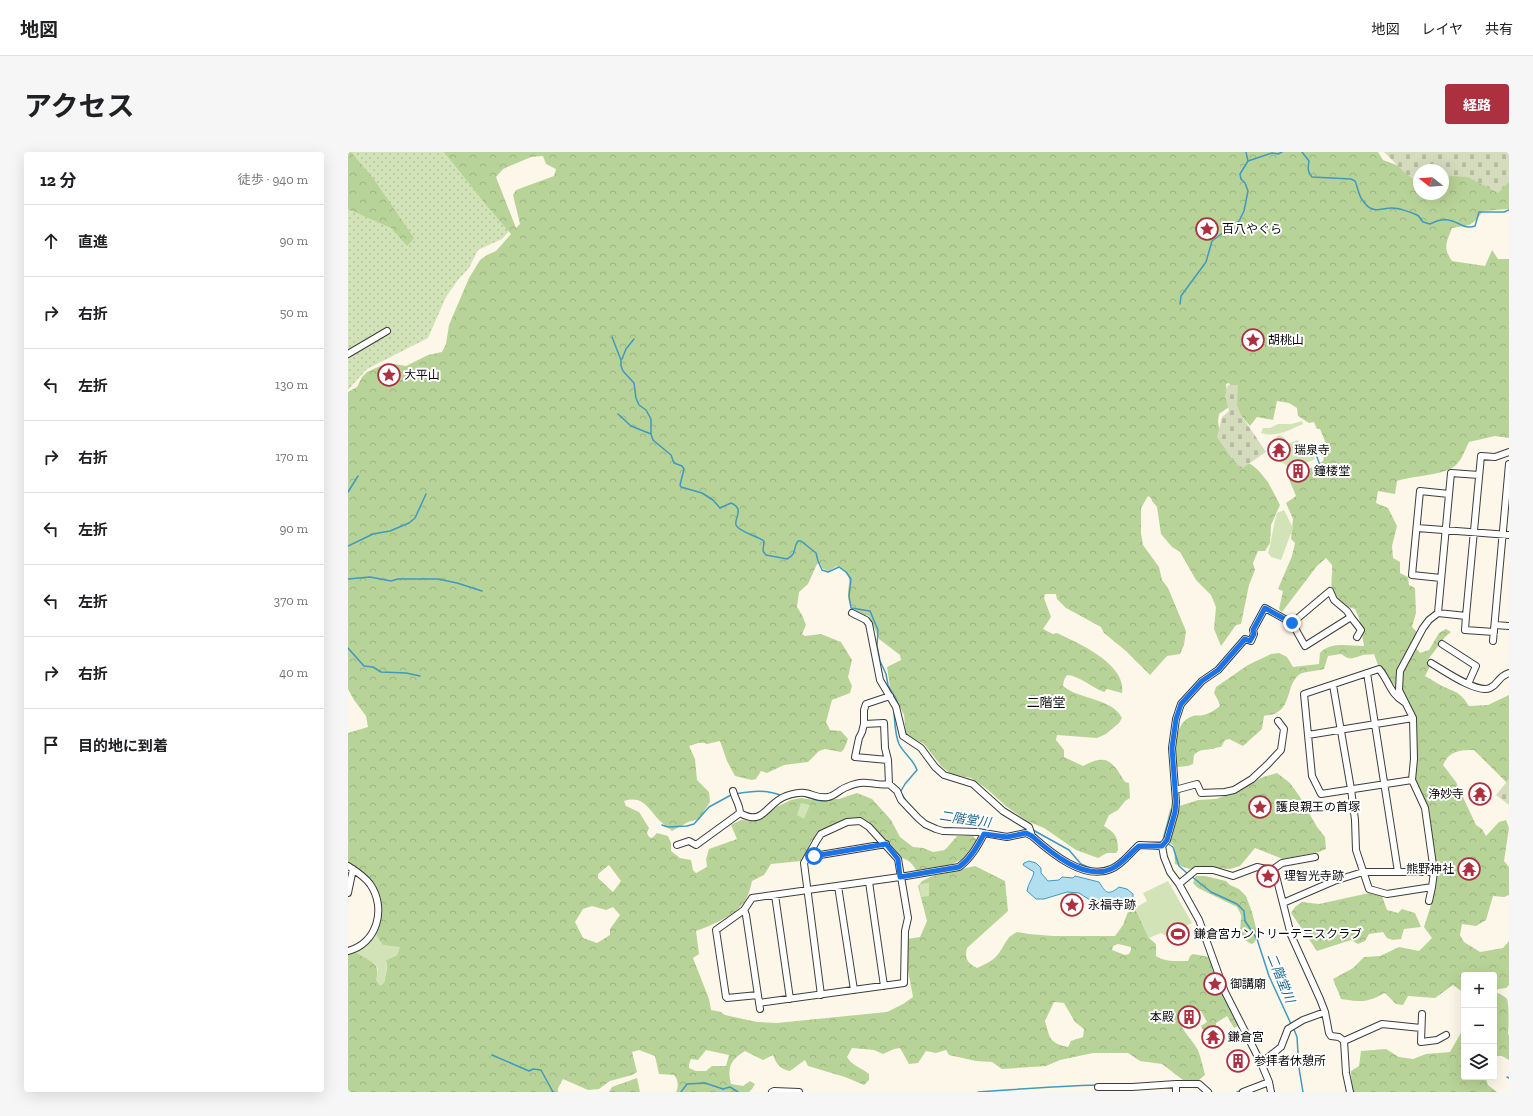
<!DOCTYPE html>
<html lang="ja">
<head>
<meta charset="utf-8">
<style>
  body { margin:0; font-family:"Zilla Slab","Noto Sans JP",serif; background:#f6f6f6; color:#202124 }
  .controls { position:absolute; right:12px; bottom:12px; display:grid; overflow:hidden; border-radius:4px; box-shadow:0 4px 16px #0002 }
  .controls button { width:36px; height:36px; display:grid; place-items:center; padding:0; border:0; border-bottom:1px solid #e0e0e0; background:#fff; color:#202124; font:20px sans-serif }
  .compass { position:absolute; left:1065px; top:12px; width:36px; height:36px; border-radius:50%; background:#fff; box-shadow:0 4px 16px #0002; rotate:287deg }
  .stop { position:absolute; width:12px; height:12px; margin:-9px; border:3px solid #1a73e8; border-radius:50%; background:#fff }
  .stop.end { background:#1a73e8; border-color:#fff; box-shadow:0 1px 4px #0008 }
  .list { margin:0; padding:0; list-style:none }
  h2 { display:flex; justify-content:space-between; align-items:center; height:52px; margin:0; padding:0 16px; font-size:17px }
  h2 small { font-size:13px; font-weight:400; color:#757577 }
  .list li { display:grid; grid-template-columns:26px 1fr auto; gap:12px; align-items:center; box-sizing:border-box; height:72px; padding:0 16px; border-top:1px solid #e0e0e0 }
  .list b { display:block; font-size:15px; white-space:nowrap }
  .list em { font-size:13px; font-style:normal; color:#757577 }
  .icon { flex:none; width:22px; height:22px; fill:none; stroke:currentColor; stroke-width:2; stroke-linecap:round; stroke-linejoin:round }
  .map { position:relative; flex:none; width:1161px; height:940px; overflow:hidden; border-radius:4px }
  header { display:flex; align-items:center; gap:24px; box-sizing:border-box; height:56px; padding:0 20px; background:#fff; border-bottom:1px solid #e0e0e0 }
  header strong { font-size:19px }
  nav { display:flex; gap:22px; margin-inline-start:auto; font-size:14px }
  .intro { display:flex; align-items:center; justify-content:space-between; box-sizing:border-box; height:96px; padding:0 24px }
  h1 { margin:0; font-size:28px }
  .button { padding:10px 18px; border-radius:4px; background:#ad3041; color:#fff; font-size:14px; font-weight:700 }
  main { display:flex; gap:24px; padding:0 24px }
  aside { flex:1; background:#fff; border-radius:4px; box-shadow:0 4px 16px #0002 }
  .map>svg:first-child { display:block }
  .grass { fill:url(#grass-dots) }
  .forest { fill:url(#forest-crowns); fill-rule:evenodd }
  .cemetery { fill:url(#cemetery-stones) }
  .park { fill:#d2e4b7 }
  .water { fill:#b2dff0; stroke:#4099c0 }
  .lines { fill:none; stroke-linecap:round; stroke-linejoin:round }
  .stream { stroke:#4099c0; stroke-width:1.5 }
  .minor-casing { stroke:#3d3d3d; stroke-width:8 }
  .minor { stroke:#fff; stroke-width:6 }
  .route { stroke:#1a73e8; stroke-width:5 }
  .labels { text-anchor:middle; dominant-baseline:central; stroke-width:4; stroke-linejoin:round; paint-order:stroke }
  .poi-label { font-size:12px; fill:#0a0a0a; stroke:#fff; text-anchor:start }
  .neighbourhood-label { font-size:13px; fill:#0a0a0a; stroke:#fff }
  .water-label { font-size:13px; font-style:italic; fill:#20698f; stroke:#fff }
</style>
</head>
<body>
<header>
<strong>地図</strong>
<nav><a>地図</a><a>レイヤ</a><a>共有</a></nav>
</header>
<div class="intro"><h1>アクセス</h1><a class="button">経路</a></div>
<main>
<aside>
<h2>12 分<small>徒歩 · 940 m</small></h2>
<ul class="list">
<li><svg class="icon" aria-label="ahead" viewBox="0 0 24 24"><path d="M12 20V5M6 11l6-6 6 6"/></svg><div><b>直進</b></div><em>90 m</em></li>
<li><svg class="icon" aria-label="right" viewBox="0 0 24 24"><path d="M7 20v-9h11M14 6l5 5-5 5"/></svg><div><b>右折</b></div><em>50 m</em></li>
<li><svg class="icon" aria-label="left" viewBox="0 0 24 24"><path d="M17 20v-9H6M10 6l-5 5 5 5"/></svg><div><b>左折</b></div><em>130 m</em></li>
<li><svg class="icon" aria-label="right" viewBox="0 0 24 24"><path d="M7 20v-9h11M14 6l5 5-5 5"/></svg><div><b>右折</b></div><em>170 m</em></li>
<li><svg class="icon" aria-label="left" viewBox="0 0 24 24"><path d="M17 20v-9H6M10 6l-5 5 5 5"/></svg><div><b>左折</b></div><em>90 m</em></li>
<li><svg class="icon" aria-label="left" viewBox="0 0 24 24"><path d="M17 20v-9H6M10 6l-5 5 5 5"/></svg><div><b>左折</b></div><em>370 m</em></li>
<li><svg class="icon" aria-label="right" viewBox="0 0 24 24"><path d="M7 20v-9h11M14 6l5 5-5 5"/></svg><div><b>右折</b></div><em>40 m</em></li>
<li><svg class="icon" aria-label="arrive" viewBox="0 0 24 24"><path d="M6 21V4h12l-3 4 3 4H6"/></svg><div><b>目的地に到着</b></div></li>
</ul>
</aside>
<div class="map">
<svg width="1161" height="940" viewBox="0 0 1161 940">
  <defs>
    <pattern id="grass-dots" width="8" height="8" patternUnits="userSpaceOnUse"><rect width="8" height="8" fill="#d2e4b7"/><path d="M2 2h.1M6 6h.1" fill="none" stroke="#b3c29c" stroke-width="1.8" stroke-linecap="round"/></pattern>
    <pattern id="forest-crowns" width="20" height="18" patternUnits="userSpaceOnUse"><rect width="20" height="18" fill="#b8d397"/><path d="M2 6a3 3 0 1 1 6 0M12 15a3 3 0 1 1 6 0" fill="none" stroke="#9db481"/></pattern>
    <pattern id="cemetery-stones" width="16" height="16" patternUnits="userSpaceOnUse"><rect width="16" height="16" fill="#d5dcbe"/><path d="M2 7V4a2 2 0 0 1 4 0v3zM10 15v-3a2 2 0 0 1 4 0v3z" fill="#b6bba2"/></pattern>
  </defs>
  <rect width="100%" height="100%" fill="#fdf7e9"/>
  <path class="grass" d="M0,0H112L119,29L165,75L154,87L130,98L121,116L110,128L98,145L80,186L19,217L0,238Z"/>
  <path class="forest" d="M0,0H3L25,26L66,86L59,94L43,76L0,57Z
    M96,0H1030L1035,8L1054,15L1071,27V42H1095V26L1099,14L1161,28V57L1135,59C1124,75 1122,73 1104,76C1098,91 1095,96 1104,109L1137,114L1144,98L1150,107H1161V286L1147,284L1121,290C1117,298 1114,308 1107,314C1096,323 1064,324 1049,329L1047,342L1030,339L1028,351L1040,356L1049,374L1044,394L1045,406L1052,410V421L1060,425L1061,433L1067,436L1068,461L1064,475L1069,480L1064,491L1072,501L1081,498L1091,481L1098,477L1103,480L1097,485L1079,509L1082,514L1077,524C1083,527 1088,531 1094,534C1109,541 1111,539 1121,554L1140,553L1161,543V633L1126,598C1112,598 1101,599 1095,613L1108,630L1128,673L1134,677L1138,684L1151,670L1158,668L1161,676L1156,709L1161,715V743L1156,745L1145,744L1138,768L1128,774L1114,772L1112,783L1116,790L1132,800L1155,796L1161,789V833L1158,836L1150,837L1148,840C1151,842 1157,844 1159,847C1161,852 1161,875 1160,881L1161,884V908L1154,904H1146V823H1116V841L1105,833L1087,846L1060,844L1055,853L1048,852L1037,841C1018,851 1014,850 993,847L985,827L1005,816L1016,805L1032,804L1051,795L1071,799L1084,786L1076,775L1083,753L1089,719L1078,651L1067,627V580L1055,544L1030,513L1026,502C1021,503 1016,502 1012,504C1002,507 1002,508 993,502L980,504L976,517C969,519 958,519 952,522C938,532 944,553 928,561C925,563 919,563 916,564L914,577L895,594L881,587L877,588L873,595C868,595 867,597 863,597C854,599 854,596 846,603L845,612L840,614L829,615L825,608C828,593 827,569 845,564C848,563 852,564 855,563C861,562 867,558 872,554L870,548L866,541L868,535L900,513L923,502L931,501L939,505L945,515L971,512L972,501C983,489 1002,494 1016,494L1011,466L1007,457C1002,455 996,454 992,452C979,443 985,425 984,413L978,406L969,414L934,460L931,457L935,439L930,437L944,404L947,391L943,387L945,367L938,351L948,344L941,327V321L943,318L948,323L961,317L975,309L979,294L972,277H969L966,270L961,271L950,264L949,256L941,251L929,249L925,268L909,265L902,274L889,259L885,239L881,231L878,232L881,255L871,262L870,269L872,286L898,310L904,313L910,318L920,330L932,353L923,373L922,391L917,399H910L905,411L907,418L901,433L893,472L888,473L873,494L866,477L868,455L863,443L848,428L832,400L824,395L813,382L809,355L804,349L803,346L800,344L793,356V381L795,393L811,415L814,428L820,436L838,479L836,493L832,502L819,504L802,523L778,499L756,481L753,475L718,456L709,447L708,442H697L696,446L703,465L695,477L705,482L709,481C730,491 779,512 774,541L759,537L756,540C743,535 732,524 719,523L716,528L715,534C732,548 764,546 774,566L771,571L758,582L749,586L709,583L708,588L716,598V605L735,614C759,601 764,609 777,630L781,631L782,646L777,649L770,658L761,663L756,674C767,681 770,684 770,698L768,701H759L750,706L728,698L696,676L679,669L659,655L639,637L623,626L603,622L594,615L576,592L558,583L556,563L542,535L539,515L553,508L552,503L531,487L521,464C509,461 499,455 500,441C500,434 503,429 499,422C496,419 492,417 489,414L480,419L474,416L472,411L469,412L460,432L451,440L449,455L454,463L458,473L454,482L457,484L473,482L493,490L504,508L500,525L504,534L502,541L484,548L478,570L482,578L493,579L500,587L496,597L493,600L477,597L471,599L460,610L436,613L419,621L413,619L408,627L404,628L387,624L379,609L372,589L359,592C353,589 348,592 341,594L347,607L349,628L361,640L362,650L351,667L340,670L324,679C320,676 316,672 312,669C300,657 296,643 276,649L278,654L291,660L301,676L299,681L301,685L304,686L309,681L320,684L323,691V699L332,706L343,708L345,718L348,721L359,715L358,707L361,697L389,687L383,673L393,668L408,669L422,658L443,648L453,646L464,648L491,647L509,641L524,647L543,668L552,685L565,695L575,696L585,700L597,698L609,684H625L630,689C615,714 596,716 568,718C564,710 559,707 550,705L510,668L477,677L463,689L454,709L423,712L416,723L404,729C402,738 399,749 392,755C381,766 362,774 348,779L351,802L345,806L361,847L363,858L373,860L377,863L409,870L429,871L539,860L555,852L565,845L560,818L559,787L572,785L579,769L570,734L574,729L585,724L627,714L657,729L660,759L619,796C616,806 620,812 629,816C638,812 645,809 651,801C658,792 657,786 669,780L681,782L705,784H767L775,773L781,757L787,756L801,786L808,792V804C816,810 830,809 840,809L842,804L845,802L861,805L866,809L869,822L870,830L890,869V874L886,876L879,864L868,871V875L864,877L866,881L858,884L853,874L859,870L853,859L847,860L839,856L832,861C829,876 844,886 850,898C853,906 855,915 857,923L851,928H835L814,912L792,909L780,901H745L712,908L698,914L654,917L644,910L628,909L601,903L598,898L588,901L578,899L570,911L561,912L552,896L546,897L535,902L526,898L504,896L499,905C504,914 513,915 521,922V928L516,933L497,925L460,914L457,908L442,919C432,917 429,913 425,903L415,908L397,899C382,908 379,916 383,932L395,934L402,929L407,932L404,937L401,940H328C331,935 330,927 326,923L311,922L307,904L291,898L284,900L289,920L284,923L262,929L251,937L240,938L215,927L210,936V940H0V801L7,800C16,805 32,810 29,822L36,831L39,817L38,808L49,803L51,795C46,795 40,795 35,793C22,786 29,756 30,744L0,711V581L20,575L18,564L6,548L0,537V240L9,235L14,225L19,220L30,215L37,212H46L58,214L80,203L94,200L98,192L101,173L121,126L132,108L139,103L148,99L163,82L139,54ZM195,4L198,12L208,17L206,24L168,38L165,43L172,72L168,76L148,25L155,17L183,5ZM261,713L273,729L265,740L250,726V722ZM244,754L258,758L265,755L272,763L262,777V783L249,791L235,786L227,770L235,757ZM770,792L783,795V798L781,802L777,803L764,798L765,794ZM706,850L716,851L727,870L736,877L735,885L723,889L720,895C701,891 702,886 697,869ZM358,898L381,903L378,914H364L358,919H348L341,916V912L343,907L350,908Z
    M929,621L942,631L952,645L969,675L977,685L978,697L971,700L935,707L907,696L892,714L882,717L858,715L842,717L827,712L826,694L815,685L822,657L850,648L868,647L886,640L915,625Z
    M848,724H857L878,729L882,733L891,737L898,744L904,760L909,780V786L906,791L903,792C890,784 892,781 893,767C894,763 891,759 889,755L850,736L845,731Z
    M1021,741L1034,744L1039,758L1050,761L1054,757L1067,761L1073,775L1056,777L1053,787L1045,788L1039,786L1035,780L1021,782L1017,789L1010,792L1003,788L969,799L943,761L947,755L954,750L971,752Z
    M1116,873V925H1137L1140,933L1149,940H1004L1003,919L1011,914L1013,899L1038,897L1051,905L1065,907L1078,902L1102,900L1114,879Z
    M289,926L292,940H261L264,935Z"/>
  <path class="cemetery" d="M1036,0H1161V30L1150,41L1120,25L1102,24L1095,31V18H1071V30L1059,23Z
    M880,233H890L889,253L893,263L918,300L893,317L882,304L869,285L874,265L881,259L877,244Z
    M1161,627V653L1148,643Z"/>
  <path class="park" d="M954,269L955,272C941,278 928,286 913,281L915,276H922L930,272H943Z
    M931,283L937,286L939,292L950,288L953,295L960,292L967,307L945,317L919,302L925,288Z
    M936,358L945,376L933,408L923,405L920,401C924,387 925,374 929,361Z
    M453,651L462,653L456,667L449,663Z
    M820,729L844,771L818,784L813,781L801,786L787,756L799,749L795,741Z
    M581,731V744L573,745L571,732Z
    M27,781L35,793L52,795L49,803L38,808L39,817L36,831L32,834L28,828L30,817L27,812L7,800L15,795Z"/>
  <path class="water" d="M681,709L688,711L693,716V721L700,729L711,728L714,725L725,726L727,724L751,730C758,741 760,744 771,735L779,737L785,742V747L778,755L774,756L758,752L752,750H745L731,741L719,740L696,747H688L679,739C680,731 685,727 686,720L675,713L676,711Z"/>
  <g class="lines">
    <path class="stream" d="M898,0L900,9
      M954,0L961,9C960,15 959,20 964,25L1003,27L1007,29C1010,35 1010,43 1015,49C1025,63 1032,56 1044,56C1050,56 1063,60 1069,63C1071,64 1073,67 1075,70L1082,72C1106,59 1112,80 1127,74L1131,60H1156L1161,58
      M900,9L924,1L930,2L934,0
      M832,152L833,144L858,110L864,89L891,69L896,59L900,39L897,31L893,27L892,22L900,9
      M264,185L273,208V214L275,219L286,231L288,246L291,253L298,258L303,267V282L305,288L323,303L326,311L334,314L336,317L332,333L333,335L354,341L365,348L372,356L383,351C397,357 386,366 388,373C391,380 409,384 416,389L415,399L418,403L439,407C450,401 444,397 450,389H453L468,401L470,409L474,418L480,420L491,415L498,420L503,427L501,444L503,456L522,459L530,478L529,494L532,509L538,522L540,533L548,547L551,554
      M274,207L278,197L286,187
      M270,262L283,274L303,282
      M966,297L973,316
      M0,340L10,324
      M0,394L25,382L42,379L61,371L67,366L78,342
      M0,427L22,425L43,429L50,427H90L109,431L134,439
      M0,496L16,514L25,515L33,520L58,521L72,524
      M547,560L546,561C547,571 547,583 551,592C556,602 566,608 569,618L557,632L553,639
      M504,636L512,634
      M552,639L558,649
      M387,642C404,639 418,637 434,644
      M456,644C477,652 479,651 497,639
      M441,646L451,644
      M314,673L320,675L339,674L346,672L361,655L383,643
      M594,676H604
      M685,678L721,698L733,712L742,716
      M815,688L824,657
      M790,691L814,690
      M819,691L825,695L831,714L840,722
      M843,724L863,740L889,752L896,759L897,769L909,787L921,824L943,872
      M875,843L885,862
      M945,875L949,885L951,916L955,940
      M144,903L181,919L185,917L193,918L205,940
      M1159,925L1161,926
      M333,940L339,932L357,931L375,937L382,935L390,940
      M630,940C670,937 710,934 750,933
      M889,940L894,938"/>
    <g class="minor-casing">
      <path id="minor" d="M0,202L39,179
        M1069,376L1161,383
        M1093,426L1064,423L1072,339L1101,342
        M982,439L986,448L999,459L1003,465L957,494L944,471Z
        M504,461L518,468L521,472L532,528L548,555L555,584L573,596L587,615L596,623L625,632L655,659L681,675L684,684
        M1090,461L1103,321L1131,323
        M1003,465L1013,478L1009,485
        M1147,473L1161,474
        M1146,480L1117,478L1118,464L1133,304L1147,305L1161,300
        M1145,489L1161,312
        M1094,492L1128,514L1120,532
        M1083,511C1095,518 1129,542 1142,536C1151,532 1149,525 1161,521
        M1019,521L1050,720
        M985,533L1003,637L1007,668L1008,698L1021,737L1039,742L1084,735
        M542,544L518,552L516,558V572L514,580L511,586L507,605L540,608L541,632L549,639L553,648L570,666L577,672L588,677L595,679L630,680L659,685L678,681L684,684C702,700 736,729 763,717C774,713 782,701 791,693L814,694
        M1056,550C1042,542 1040,527 1031,517L956,542L964,624L973,642L1064,628
        M516,572L536,571L537,596L540,608
        M960,583L1065,566
        M827,638L849,632L853,641L877,640L886,638L904,627L920,612L933,598L936,577L930,569
        M385,639C387,647 392,653 392,661C416,675 418,651 438,644C443,642 452,640 457,641C465,642 470,647 480,645C487,644 492,637 499,635C505,632 513,630 520,631C527,631 533,634 541,632
        M329,693L341,689L348,693L392,661
        M814,694L819,688L827,660L828,650L824,596L828,567L833,552L854,529L870,518L897,487L903,489L906,482L905,478L917,456L944,471
        M814,694L816,705L822,720L831,732L851,768L877,840L913,911L921,930L895,940
        M461,703L466,704L538,692
        M0,714C8,719 16,724 22,732C39,756 29,792 0,799
        M924,718L928,724L943,783L972,847L977,860L981,881L983,884L991,885L996,889L998,921L1002,940
        M521,730L536,834
        M831,732L848,718H865L885,724L909,715L924,718L934,711L967,705
        M490,734L506,838
        M0,741L5,717
        M427,743L442,847
        M1081,749L1084,735L1086,720L1077,656L1064,628L1066,607L1065,566L1051,538L1052,519L1075,476L1081,468L1090,461L1118,464
        M935,751L986,729L1015,720H1086
        M396,758L398,763L412,857
        M410,843L379,846L378,845L368,778L396,758L404,746L552,725L611,715C623,706 629,695 636,682
        M411,851L556,831L557,779L560,766L550,707L521,675L512,669L499,670L473,682L469,688L456,711L473,843
        M1074,862L1073,890L1089,888L1098,883
        M996,889L1034,872L1073,876
        M913,911L933,895L940,877L955,868L977,860
        M921,930L923,940
        M750,935H784L828,932
        M424,940L426,939L451,940
        M828,940V932H851L860,940"/>
    </g>
    <use href="#minor" class="minor"/>
  </g>
  <g class="lines">
    <path class="route" d="M466,704L538,692L550,707L552,725L611,715C623,706 629,695 636,682L659,685L678,681L684,684C702,700 736,729 763,717C773,713 782,701 791,694H814L819,688L827,660L828,650L824,596L828,567L833,552L854,529L870,518L897,487L902,489L906,482L905,478L917,456L944,471"/>
  </g>
  <defs>
    <g id="sight-ring" transform="scale(1.15)"><circle r="9.5" fill="#fff" stroke="#ad3041" stroke-width="1.5"/><path d="M0-6L1.8-2.2L6-1.7L2.9 1.2L3.7 5.4L0 3.3L-3.7 5.4L-2.9 1.2L-6-1.7L-1.8-2.2Z" fill="#ad3041"/></g>
    <g id="temple-ring" transform="scale(1.15)"><circle r="9.5" fill="#fff" stroke="#ad3041" stroke-width="1.5"/><path d="M0-6L5-2H3V0L6.5 2.5H4V6H1.5V3h-3V6H-4V2.5H-6.5L-3 0V-2H-5Z" fill="#ad3041"/></g>
    <g id="building-ring" transform="scale(1.15)"><circle r="9.5" fill="#fff" stroke="#ad3041" stroke-width="1.5"/><path d="M-4-6H4V6H1V3H-1V6H-4ZM-2.5-4.3h1.7v1.8h-1.7ZM.8-4.3h1.7v1.8H.8ZM-2.5-1h1.7V.8h-1.7ZM.8-1h1.7V.8H.8Z" fill="#ad3041"/></g>
    <g id="stadium-ring" transform="scale(1.15)"><circle r="9.5" fill="#fff" stroke="#ad3041" stroke-width="1.5"/><path d="M0-5a6.5 5 0 1 0 0 10a6.5 5 0 1 0 0-10ZM-3.5-1.8h7v3.6h-7Z" fill="#ad3041"/></g>
  </defs>
  <g fill-rule="evenodd">
    <use href="#sight-ring" x="859" y="77"/>
    <use href="#sight-ring" x="905" y="188"/>
    <use href="#sight-ring" x="41" y="223"/>
    <use href="#temple-ring" x="931" y="298"/>
    <use href="#building-ring" x="950" y="319"/>
    <use href="#temple-ring" x="1132" y="642"/>
    <use href="#sight-ring" x="912" y="655"/>
    <use href="#temple-ring" x="1121" y="717"/>
    <use href="#sight-ring" x="920" y="724"/>
    <use href="#sight-ring" x="724" y="753"/>
    <use href="#stadium-ring" x="830" y="782"/>
    <use href="#sight-ring" x="867" y="832"/>
    <use href="#building-ring" x="841" y="865"/>
    <use href="#temple-ring" x="865" y="885"/>
    <use href="#building-ring" x="890" y="909"/>
  </g>
  <g class="labels">
    <g class="poi-label">
      <text x="874" y="77">百八やぐら</text>
      <text x="920" y="188">胡桃山</text>
      <text x="56" y="223">大平山</text>
      <text x="946" y="298">瑞泉寺</text>
      <text x="966" y="319">鐘楼堂</text>
      <text x="1116" y="642" text-anchor="end">浄妙寺</text>
      <text x="928" y="655">護良親王の首塚</text>
      <text x="1106" y="717" text-anchor="end">熊野神社</text>
      <text x="936" y="724">理智光寺跡</text>
      <text x="740" y="753">永福寺跡</text>
      <text x="846" y="782">鎌倉宮カントリーテニスクラブ</text>
      <text x="882" y="832">御講廟</text>
      <text x="826" y="865" text-anchor="end">本殿</text>
      <text x="880" y="885">鎌倉宮</text>
      <text x="906" y="909">参拝者休憩所</text>
    </g>
    <g class="neighbourhood-label">
      <text x="698" y="550">二階堂</text>
    </g>
    <g class="water-label">
      <text transform="translate(617 667) rotate(8)">二階堂川</text>
      <text transform="translate(933 826) rotate(68)">二階堂川</text>
    </g>
  </g>
</svg>
<div class="controls">
<button>+</button>
<button>−</button>
<button><svg class="icon" aria-label="layers" viewBox="0 0 24 24"><path d="M12 4l9 5-9 5-9-5zM3 14l9 5 9-5"/></svg></button>
</div>
<svg class="compass" viewBox="-18 -18 36 36"><path d="M0-13l5 13h-10z" fill="#e53935"/><path d="M0 13l5-13h-10z" fill="#757577"/></svg>
<div class="stop" style="left:466px;top:704px"></div>
<div class="stop end" style="left:944px;top:471px"></div>
</div>
</main>
</body>
</html>
